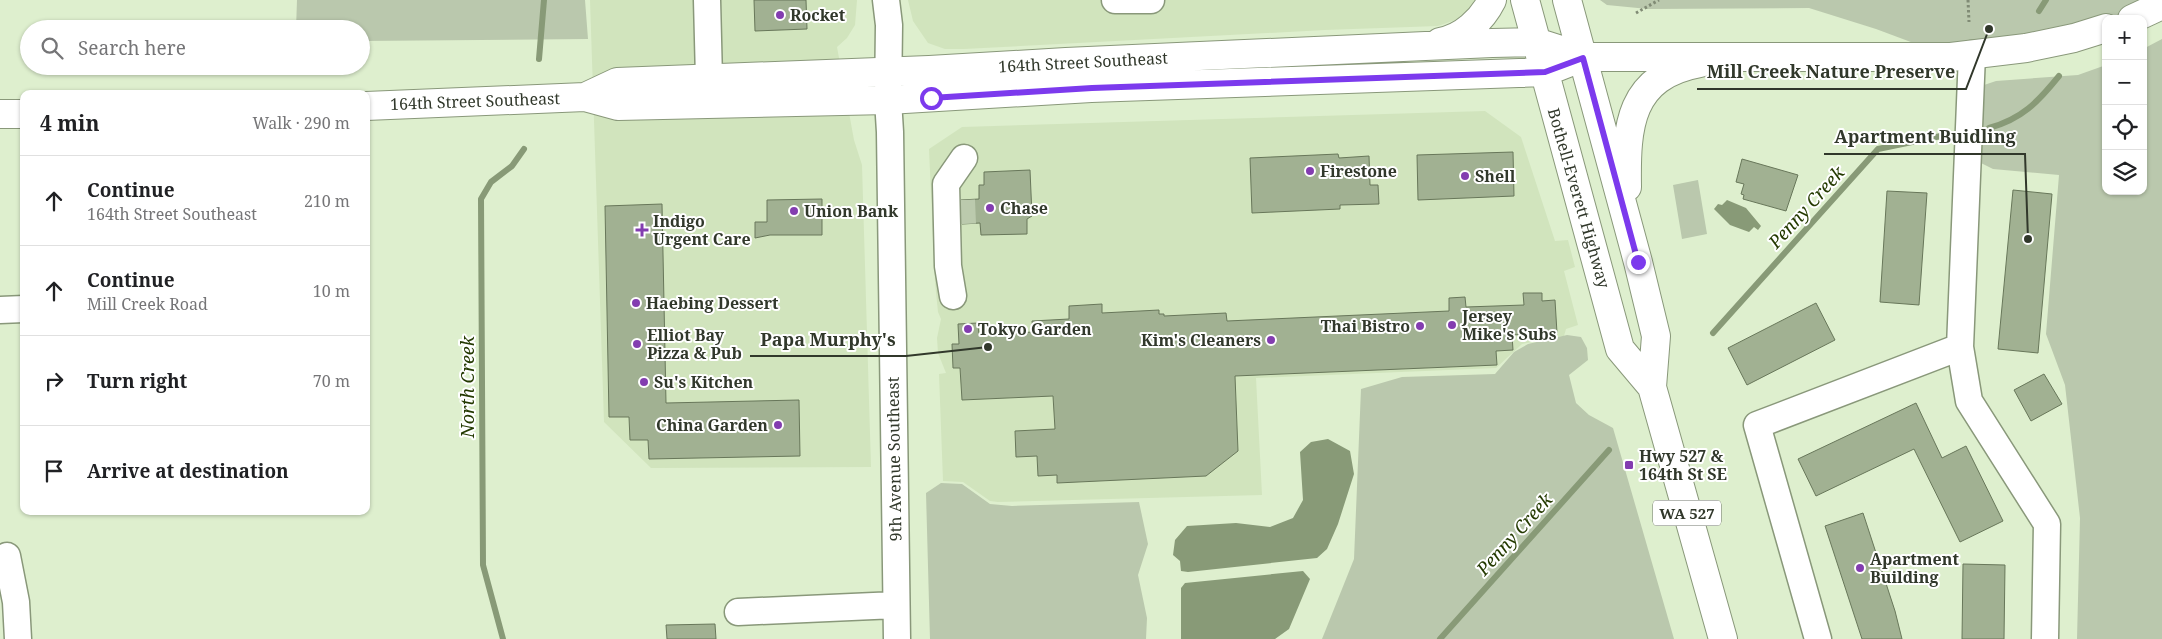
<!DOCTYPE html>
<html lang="en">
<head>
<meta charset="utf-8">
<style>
  body { margin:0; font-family:"Noto Serif",serif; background:#f6f6f6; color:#202124 }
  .controls { position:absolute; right:15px; top:15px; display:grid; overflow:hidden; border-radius:10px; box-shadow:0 1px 4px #0004 }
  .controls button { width:45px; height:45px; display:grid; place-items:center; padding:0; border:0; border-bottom:1px solid #e0e0e0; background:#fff; color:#202124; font:25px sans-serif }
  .stop { position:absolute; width:15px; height:15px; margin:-11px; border:4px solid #7c3aed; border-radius:50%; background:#fff }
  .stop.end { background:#7c3aed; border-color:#fff; box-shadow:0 1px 5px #0008 }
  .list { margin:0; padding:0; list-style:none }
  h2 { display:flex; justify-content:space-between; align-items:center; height:65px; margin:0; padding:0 20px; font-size:21px }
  h2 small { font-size:16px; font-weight:400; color:#757577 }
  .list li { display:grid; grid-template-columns:32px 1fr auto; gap:15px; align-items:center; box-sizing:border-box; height:90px; padding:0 20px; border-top:1px solid #e0e0e0 }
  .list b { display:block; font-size:19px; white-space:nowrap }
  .list p { margin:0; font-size:16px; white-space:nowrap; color:#757577 }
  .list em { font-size:16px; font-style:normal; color:#757577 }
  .icon { flex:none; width:28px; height:28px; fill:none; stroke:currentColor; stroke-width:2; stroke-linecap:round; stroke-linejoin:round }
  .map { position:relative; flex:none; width:2162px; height:639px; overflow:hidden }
  .search { position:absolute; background:#fff; box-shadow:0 1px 4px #0004; left:20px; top:20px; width:350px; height:55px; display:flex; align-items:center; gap:12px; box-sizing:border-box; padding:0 18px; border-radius:28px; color:#757577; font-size:19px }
  .panel { position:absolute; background:#fff; box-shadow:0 1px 4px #0004; left:20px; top:90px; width:350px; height:425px; border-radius:10px }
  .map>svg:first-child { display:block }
  .built { fill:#d1e4bd }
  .green { fill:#bac8ad }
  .water { fill:#889a77 }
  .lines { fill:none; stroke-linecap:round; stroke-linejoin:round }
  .stream { stroke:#889a77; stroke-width:6 }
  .building { fill:#a1b192; stroke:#68775a }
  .minor-tunnel { stroke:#bbcaad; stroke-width:26; stroke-dasharray:26 13; stroke-linecap:butt }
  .minor-casing { stroke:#89987a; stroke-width:29 }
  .major-casing { stroke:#89987a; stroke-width:30 }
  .path { stroke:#808b75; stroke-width:3; stroke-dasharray:2.5 2.5; stroke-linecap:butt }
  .minor { stroke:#fff; stroke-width:26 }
  .major { stroke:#fff; stroke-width:28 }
  .route { stroke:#7c3aed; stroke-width:6 }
  .poi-dot { fill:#833db0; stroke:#fff; stroke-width:2 }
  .labels { text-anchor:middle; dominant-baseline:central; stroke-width:4; stroke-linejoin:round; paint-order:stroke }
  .shield { fill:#fff; stroke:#6f746b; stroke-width:1 }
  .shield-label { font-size:15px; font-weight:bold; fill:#31382b }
  .poi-label { font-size:16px; font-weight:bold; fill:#31382b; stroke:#fff; text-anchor:start }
  .street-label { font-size:16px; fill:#31382b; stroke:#fff }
  .water-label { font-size:18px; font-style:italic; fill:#243a01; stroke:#fff }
  .leader { fill:none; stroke:#31382b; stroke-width:2 }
  .callout-dot { fill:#31382b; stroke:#fff; stroke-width:2 }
  .callout-label { font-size:18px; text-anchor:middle; font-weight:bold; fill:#31382b; stroke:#fff; stroke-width:4; stroke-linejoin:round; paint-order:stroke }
</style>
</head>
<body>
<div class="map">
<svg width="2162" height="639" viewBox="0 0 2162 639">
  <rect width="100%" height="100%" fill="#deefce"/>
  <path class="built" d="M590,0H857L855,25L847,38L837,47L854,140L862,165L871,467L651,468L604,422Z
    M908,0H1477L1461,18L1438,26L1325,30L964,49H945L928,43L913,21Z
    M1485,111L1521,137L1555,241L1568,240L1575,267L1564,271L1578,325L1566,329L1564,336L1522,344L1496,368L1256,378L1262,495L998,502L990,501L963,482L943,481L939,374L946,373L938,353L937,338L941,319L938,312L935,282L929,149L962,127Z"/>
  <path class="green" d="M297,0H585L588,39L361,41V29H296Z
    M1600,0H2162L2132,19H2106L1951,57L1876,29L1809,8L1648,9L1607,5Z
    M2162,39V639H2077L2080,518L2065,385L2046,334L2059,175L1993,169L1981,163V86L1996,81L2078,75L2106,65V191H2143V49Z
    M1698,180L1707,234L1682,239L1673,185Z
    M1567,335L1581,337L1587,348L1588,360L1569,375L1576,403L1589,415L1613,428L1674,639H1322L1354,559L1361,389L1402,377L1495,374L1514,352L1528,344Z
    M941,483L962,484L990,504L1012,506L1139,502L1148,544L1138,575L1147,618L1146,639H930L926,493Z"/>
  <path class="water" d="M1727,200L1746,208L1761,226L1758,230L1754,227L1749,232L1730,225L1714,209L1718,204L1722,205Z
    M1328,439L1350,451L1354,474L1338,524L1327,549L1317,558L1188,572L1181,571L1180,561L1173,555L1175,540L1187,526L1236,523L1270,527L1293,518L1303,500L1300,452L1311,442Z
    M1303,571L1310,579L1289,629L1275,639H1181V588L1185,583Z"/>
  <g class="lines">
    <path class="stream" d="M2039,11L2046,0
      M539,59L544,0
      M1989,128C2022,119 2038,102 2059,76
      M1713,333L1878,149L1941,136
      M503,639L483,565L481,199L491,182L512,166L524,149
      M1440,639L1609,450"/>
  </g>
  <path class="building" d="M754,0H806L807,29L755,31Z
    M1513,152L1514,196L1418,200L1417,155Z
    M1338,154L1339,158L1369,156L1370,185H1378L1379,204L1340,205V209L1252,213L1250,158Z
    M1742,159L1798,175L1786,211L1743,199L1744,195L1741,194L1744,184L1736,182Z
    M1030,170L1032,216L1027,219V234L981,235L980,223L962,224L961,200L979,199V185H984V172Z
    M2013,190L2052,194L2038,353L1998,349Z
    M1887,191L1927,193L1919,305L1880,302Z
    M822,199V235H770L755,238V222H767V200Z
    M662,204L666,403L799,400L800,456L649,459L648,440H630L629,417H609L605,206Z
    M1523,293H1542V301L1555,300L1557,333L1512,335L1513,350L1496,351L1497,365L1235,376L1238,451L1206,476L1057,483V475L1038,476L1037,456L1016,457L1015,431L1055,429L1053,396L962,400L960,368H953L952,344H959L958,324L978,323L979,335L1033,332L1032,321L1069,319V306L1102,304V313L1159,310V314H1164V316L1226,313L1227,321L1449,311V298L1465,297L1466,307L1524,305Z
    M1816,303L1835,340L1747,385L1728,348Z
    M2044,374L2062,404L2031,421L2014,390Z
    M1916,403L1942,458L1966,446L2003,521L1960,542L1914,449L1816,496L1798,459Z
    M1863,513L1895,611L1902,639H1862L1825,526Z
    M1963,564L2005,565L2004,639H1962Z
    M715,624L716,639H667L666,625Z"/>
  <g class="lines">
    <path class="minor-tunnel" d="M962,200L963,224"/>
    <g class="minor-casing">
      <path id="minor" d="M707,0L709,79
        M886,0L889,25L888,100L890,132L897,639
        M1115,0H1151
        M1972,54L1960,347L1969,401L2047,524L2045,639
        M953,296L948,266L946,184L964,158
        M0,310L24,309
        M7,556L16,602L18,639
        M738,612L896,605
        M1818,639L1757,425L1960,347"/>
    </g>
    <g class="major-casing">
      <path id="major" d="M1525,0L1620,349L1652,387
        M1567,0L1638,262L1656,336L1652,387L1723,639
        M2132,19L2162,5
        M1440,42C1463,38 1482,20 1492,0
        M585,97L617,82L929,70L1066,62L1492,43L1536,42L1583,57
        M366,106L585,97L618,106L888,100L1091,88L1545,72L1583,57H1951L2026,48L2074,38L2106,28
        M0,114H24
        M1627,187C1626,126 1629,76 1700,63"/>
    </g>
    <path class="path" d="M1968,0L1969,22
      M1636,13L1659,0"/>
    <use href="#minor" class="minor"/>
    <use href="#major" class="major"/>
  </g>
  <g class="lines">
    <path class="route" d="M931,98L1092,88L1545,72L1583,58L1638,262"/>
  </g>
  <g class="poi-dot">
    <circle cx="780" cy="15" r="5"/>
    <circle cx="1310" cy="171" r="5"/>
    <circle cx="1465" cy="176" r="5"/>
    <circle cx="990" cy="208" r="5"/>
    <circle cx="794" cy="211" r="5"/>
    <path d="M639.5 222.5h5v5h5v5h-5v5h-5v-5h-5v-5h5z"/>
    <circle cx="636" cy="303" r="5"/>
    <circle cx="1452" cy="325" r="5"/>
    <circle cx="1420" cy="326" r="5"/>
    <circle cx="968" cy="329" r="5"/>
    <circle cx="1271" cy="340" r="5"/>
    <circle cx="637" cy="344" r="5"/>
    <circle cx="644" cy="382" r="5"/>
    <circle cx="778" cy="425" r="5"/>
    <rect x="1624" y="460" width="10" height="10" rx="2.5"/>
    <circle cx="1860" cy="568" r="5"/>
  </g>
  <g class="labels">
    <rect class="shield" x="1653" y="500.5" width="68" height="25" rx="4"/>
    <g class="shield-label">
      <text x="1687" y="513">WA 527</text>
    </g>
    <g class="poi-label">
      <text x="790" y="15">Rocket</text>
      <text x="1320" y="171">Firestone</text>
      <text x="1475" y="176">Shell</text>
      <text x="1000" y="208">Chase</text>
      <text x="804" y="211">Union Bank</text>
      <text x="653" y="221">Indigo<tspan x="653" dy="18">Urgent Care</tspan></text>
      <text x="646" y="303">Haebing Dessert</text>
      <text x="1462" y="316">Jersey<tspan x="1462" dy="18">Mike's Subs</tspan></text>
      <text x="1410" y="326" text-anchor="end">Thai Bistro</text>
      <text x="978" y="329">Tokyo Garden</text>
      <text x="647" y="335">Elliot Bay<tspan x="647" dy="18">Pizza &amp; Pub</tspan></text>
      <text x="1261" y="340" text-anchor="end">Kim's Cleaners</text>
      <text x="654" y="382">Su's Kitchen</text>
      <text x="768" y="425" text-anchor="end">China Garden</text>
      <text x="1639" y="456">Hwy 527 &amp;<tspan x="1639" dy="18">164th St SE</tspan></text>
      <text x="1870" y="559">Apartment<tspan x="1870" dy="18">Building</tspan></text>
    </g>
    <g class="street-label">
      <text transform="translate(1083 62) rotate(-3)">164th Street Southeast</text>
      <text transform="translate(475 101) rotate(-2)">164th Street Southeast</text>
      <text transform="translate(1579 198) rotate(74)">Bothell-Everett Highway</text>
      <text transform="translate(894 459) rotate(-91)">9th Avenue Southeast</text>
    </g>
    <g class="water-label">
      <text transform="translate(1806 207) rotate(-48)">Penny Creek</text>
      <text transform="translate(467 387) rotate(-90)">North Creek</text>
      <text transform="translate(1514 534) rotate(-48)">Penny Creek</text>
    </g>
  </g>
  <path class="leader" d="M1989 29L1966 89H1697M2028 239L2025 154H1824M988 347L906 356H750"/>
  <g class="callout-dot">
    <circle cx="1989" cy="29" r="5"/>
    <circle cx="2028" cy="239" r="5"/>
    <circle cx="988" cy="347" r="5"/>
  </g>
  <g class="callout-label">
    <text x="1831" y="78">Mill Creek Nature Preserve</text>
    <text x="1925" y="143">Apartment Buidling</text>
    <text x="828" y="346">Papa Murphy's</text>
  </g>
</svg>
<div class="controls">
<button>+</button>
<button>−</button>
<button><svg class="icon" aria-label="locate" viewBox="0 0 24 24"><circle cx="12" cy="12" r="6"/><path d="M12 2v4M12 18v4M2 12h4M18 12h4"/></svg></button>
<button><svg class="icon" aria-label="layers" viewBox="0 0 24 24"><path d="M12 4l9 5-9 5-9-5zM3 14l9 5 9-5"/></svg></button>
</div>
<div class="stop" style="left:931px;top:98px"></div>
<div class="stop end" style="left:1638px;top:262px"></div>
<div class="search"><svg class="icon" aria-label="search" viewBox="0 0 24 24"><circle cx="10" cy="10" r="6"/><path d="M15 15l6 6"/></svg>Search here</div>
<section class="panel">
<h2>4 min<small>Walk · 290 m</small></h2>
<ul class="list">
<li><svg class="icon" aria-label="ahead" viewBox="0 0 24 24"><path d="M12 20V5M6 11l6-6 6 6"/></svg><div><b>Continue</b><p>164th Street Southeast</p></div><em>210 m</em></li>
<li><svg class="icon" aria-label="ahead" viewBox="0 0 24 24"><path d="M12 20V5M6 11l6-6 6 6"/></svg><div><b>Continue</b><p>Mill Creek Road</p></div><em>10 m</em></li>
<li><svg class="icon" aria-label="right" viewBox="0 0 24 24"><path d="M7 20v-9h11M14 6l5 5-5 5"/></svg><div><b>Turn right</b></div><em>70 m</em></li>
<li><svg class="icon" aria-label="arrive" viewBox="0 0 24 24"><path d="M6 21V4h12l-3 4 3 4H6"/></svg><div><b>Arrive at destination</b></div></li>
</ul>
</section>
</div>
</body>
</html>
